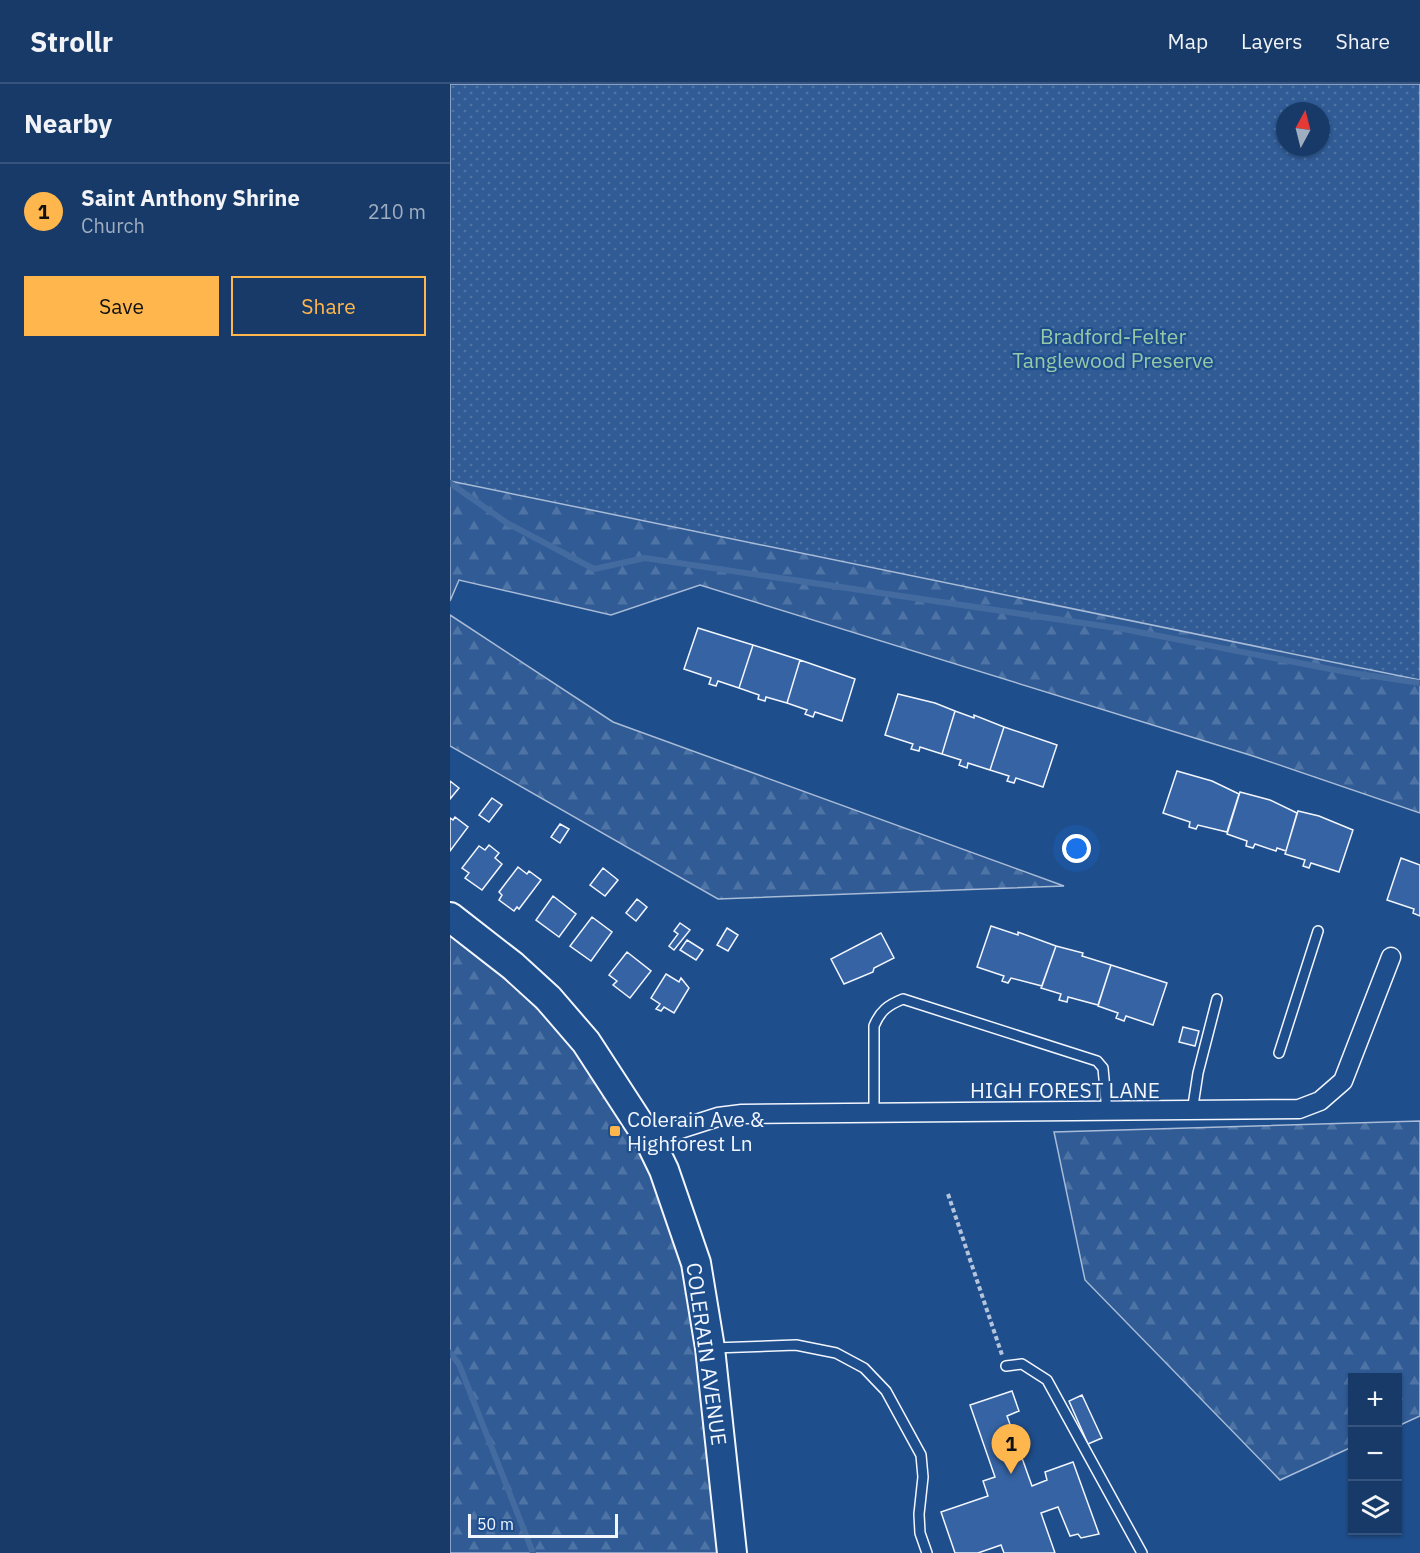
<!DOCTYPE html>
<html lang="en">
<head>
<meta charset="utf-8">
<style>
  body { margin:0; font-family:"IBM Plex Sans",sans-serif; background:#244571; color:#f1f3f6 }
  .controls { position:absolute; right:18px; bottom:18px; display:grid; overflow:hidden; border-radius:0px; box-shadow:0 2px 4px #0004 }
  .controls button { width:54px; height:54px; display:grid; place-items:center; padding:0; border:0; border-bottom:2px solid #36547d; background:#173a69; color:#f1f3f6; font:30px sans-serif }
  .compass { position:absolute; left:826px; top:18px; width:54px; height:54px; border-radius:50%; background:#173a69; box-shadow:0 2px 4px #0004; rotate:7deg }
  .scale { position:absolute; left:18px; bottom:15px; width:150px; box-sizing:border-box; padding-left:6px; border:3px solid #f2f6ff; border-top:0; font-size:16px; line-height:21px; white-space:nowrap; color:#f2f6ff; -webkit-text-stroke:4px #1f4e8c; paint-order:stroke }
  .you { position:absolute; left:627px; top:765px; width:21px; height:21px; margin:-15px; border:4px solid #fff; border-radius:50%; background:#1a73e8; box-shadow:0 0 0 9px #1a73e833 }
  .badge { display:grid; place-items:center; width:39px; height:39px; border-radius:50%; background:#ffb74d; color:#111; font-size:20px; font-weight:700 }
  .pin { position:absolute; translate:-50% -50px; filter:drop-shadow(0 2px 3px #0008) }
  .pin::after { content:''; position:absolute; top:32px; width:21px; height:18px; background:inherit; clip-path:polygon(0 0,100% 0,50% 100%) }
  .list { margin:0; padding:0; list-style:none }
  h2 { display:flex; justify-content:space-between; align-items:center; height:78px; margin:0; padding:0 24px; font-size:26px }
  h2 small { font-size:20px; font-weight:400; color:#9eadc0 }
  .list li { display:grid; grid-template-columns:39px 1fr auto; gap:18px; align-items:center; box-sizing:border-box; height:96px; padding:0 24px; border-top:2px solid #36547d }
  .list b { display:block; font-size:22px; white-space:nowrap }
  .list p { margin:0; font-size:20px; white-space:nowrap; color:#9eadc0 }
  .list em { font-size:20px; font-style:normal; color:#9eadc0 }
  .actions { display:flex; gap:12px; padding:18px 24px }
  .actions a { flex:1; padding:14px 0; border:2px solid #ffb74d; border-radius:0px; text-align:center; font-size:21px; color:#ffb74d }
  .actions .main { background:#ffb74d; color:#111 }
  .icon { flex:none; width:33px; height:33px; fill:none; stroke:currentColor; stroke-width:2; stroke-linecap:round; stroke-linejoin:round }
  .map { position:relative; flex:none; width:970px; height:1469px; overflow:hidden }
  header { display:flex; align-items:center; gap:36px; box-sizing:border-box; height:84px; padding:0 30px; background:#173a69; border-bottom:2px solid #36547d }
  header strong { font-size:28px }
  nav { display:flex; gap:33px; margin-inline-start:auto; font-size:21px }
  main { display:flex }
  aside { flex:1; background:#173a69 }
  .map>svg:first-child { display:block }
  .forest { fill:url(#forest-firs); stroke:#a8bbd7; stroke-width:1.5; fill-rule:evenodd }
  .park { fill:url(#park-dots); stroke:#a8bbd7; stroke-width:1.5; fill-rule:evenodd }
  .lines { fill:none; stroke-linecap:round; stroke-linejoin:round }
  .stream { stroke:#446ba0; stroke-width:6 }
  .building { fill:#3563a3; stroke:#f2f6ff; stroke-width:1.5 }
  .lane-casing { stroke:#f2f6ff; stroke-width:12 }
  .street-casing { stroke:#f2f6ff; stroke-width:21 }
  .primary-casing { stroke:#f2f6ff; stroke-width:32 }
  .path { stroke:#b3c4dc; stroke-width:4; stroke-dasharray:4.5 3; stroke-linecap:butt }
  .lane { stroke:#1f4e8c; stroke-width:9 }
  .street { stroke:#1f4e8c; stroke-width:18 }
  .primary { stroke:#1f4e8c; stroke-width:28 }
  .poi-dot { fill:#ffb74d; stroke:#1f4e8c; stroke-width:2 }
  .labels { text-anchor:middle; dominant-baseline:central; stroke-width:4.5; stroke-linejoin:round; paint-order:stroke }
  .park-label { font-size:21px; fill:#97c8a6; stroke:#1f4e8c }
  .street-label { font-size:21px; fill:#f2f6ff; stroke:#1f4e8c }
  .poi-label { font-size:21px; fill:#f2f6ff; stroke:#1f4e8c; text-anchor:start }
</style>
</head>
<body>
<header>
<strong>Strollr</strong>
<nav><a>Map</a><a>Layers</a><a>Share</a></nav>
</header>
<main>
<aside>
<h2>Nearby<small></small></h2>
<ul class="list">
<li><span class="badge">1</span><div><b>Saint Anthony Shrine</b><p>Church</p></div><em>210 m</em></li>
</ul>
<div class="actions"><a class="main">Save</a><a>Share</a></div>
</aside>
<div class="map">
<svg width="970" height="1469" viewBox="0 0 970 1469">
  <defs>
    <pattern id="forest-firs" width="22" height="20" patternUnits="userSpaceOnUse" patternTransform="scale(1.5)"><rect width="22" height="20" fill="#305b95"/><path d="M5 1l3.5 6h-7zM16 11l3.5 6h-7z" fill="#4e73a5"/></pattern>
    <pattern id="park-dots" width="8" height="8" patternUnits="userSpaceOnUse" patternTransform="scale(1.5)"><rect width="8" height="8" fill="#305b95"/><path d="M2 2h.1M6 6h.1" fill="none" stroke="#4e73a5" stroke-width="1.8" stroke-linecap="round"/></pattern>
  </defs>
  <rect width="100%" height="100%" fill="#1f4e8c"/>
  <path class="forest" d="M0,0L970,2V729L803,672L250,501L161,531L9,496L0,517ZM835,27H871V63H835Z
    M0,531L163,638L614,802L268,815L0,662Z
    M0,833L98,914L227,1125L282,1469H0Z
    M970,1037V1332L948,1342V1294H902V1363L830,1396L635,1196L604,1048Z"/>
  <path class="park" d="M0,0H970V596L0,397ZM835,27H871V63H835Z"/>
  <g class="lines">
    <path class="stream" d="M0,399L57,439L144,485L195,474L673,545L896,588L970,599
      M0,1269L9,1280L83,1469"/>
  </g>
  <path class="building" d="M248,544L303,561L289,604L268,597L266,602L259,600L261,594L234,585Z
    M303,561L350,576L337,619L316,613L315,617L308,615L309,611L289,604Z
    M350,576L405,595L392,637L365,628L363,633L355,630L357,626L337,619Z
    M448,610L485,619L505,627L492,670L470,663L469,667L461,665L463,660L435,651Z
    M505,627L524,634V631L554,643L540,686L518,679L517,684L509,681L511,676L492,670Z
    M554,643L607,661L593,703L566,694L564,699L557,697L559,692L540,686Z
    M727,687L762,697L789,710L777,748L748,741L746,745L739,743L740,738L713,729Z
    M0,697L9,704L0,715Z
    M790,708L820,716L847,729L836,767L827,764L826,767L805,760L803,764L796,762L797,757L777,750Z
    M42,714L52,721L39,738L29,731Z
    M848,727L869,732L903,746L889,788L861,779L859,784L853,782L855,776L835,770Z
    M5,733L18,743L0,767V734L3,736Z
    M110,740L119,745L110,759L101,753Z
    M39,761L49,769L45,774L52,780L32,806L15,794L19,789L12,784L29,762L35,766Z
    M951,774L970,781V832L963,829L964,825L937,816Z
    M68,783L77,790L79,787L91,796L69,825L67,823L64,827L49,816L52,811L49,808Z
    M153,784L168,796L155,812L140,801Z
    M103,812L126,830L109,853L86,836Z
    M187,815L197,823L186,837L176,829Z
    M142,833L162,848L141,877L120,862Z
    M230,839L240,846L224,866L219,862L228,850L224,847Z
    M541,842L568,851V848L606,862L592,902L561,894L558,899L552,897L554,892L527,883Z
    M277,844L288,851L278,867L267,861Z
    M431,849L444,874L424,884L423,888L394,900L381,875Z
    M237,856L253,866L246,876L230,866Z
    M606,862L633,869L632,872L661,881L648,921L618,913L617,918L609,916L611,910L591,904Z
    M177,868L201,887L180,914L163,901L167,897L159,891Z
    M661,881L717,899L703,941L676,932L674,937L666,934L668,929L648,922Z
    M216,890L229,898L231,894L239,904L224,929L214,923L211,927L206,925L210,920L201,914Z
    M733,943L749,947L745,962L729,958Z
    M562,1307L569,1327L557,1332L582,1402L597,1396L595,1388L623,1378L649,1450L631,1454L628,1450L620,1452L608,1423L591,1429L605,1469H554L551,1461L528,1469H505L491,1428L538,1412L533,1397L545,1393L520,1321Z
    M632,1311L652,1354L638,1360L619,1317Z"/>
  <g class="lines">
    <g class="lane-casing">
      <path id="lane" d="M829,969L868,847
        M742,1028L748,989L767,915
        M424,1030V942C430,927 438,921 453,915L647,977L653,984L657,1028
        M263,1264L346,1261L386,1269L414,1284L436,1307L471,1371L473,1393L469,1430L470,1449L477,1469
        M556,1282L572,1280L597,1296L692,1469"/>
    </g>
    <g class="street-casing">
      <path id="street" d="M199,1055L268,1033L292,1030L849,1025L870,1017L893,997L941,873"/>
    </g>
    <g class="primary-casing">
      <path id="primary" d="M0,833L63,882L98,914L136,958L199,1055L214,1086L246,1179L260,1264L282,1469"/>
    </g>
    <path class="path" d="M498,1110L552,1271"/>
    <use href="#lane" class="lane"/>
    <use href="#street" class="street"/>
    <use href="#primary" class="primary"/>
  </g>
  <rect class="poi-dot" x="159" y="1041" width="12" height="12" rx="3"/>
  <g class="labels">
    <g class="park-label">
      <text x="663" y="252">Bradford-Felter<tspan x="663" dy="24">Tanglewood Preserve</tspan></text>
    </g>
    <g class="street-label">
      <text x="615" y="1006">HIGH FOREST LANE</text>
      <text transform="translate(257 1270) rotate(82)">COLERAIN AVENUE</text>
    </g>
    <g class="poi-label">
      <text x="177" y="1035">Colerain Ave &amp;<tspan x="177" dy="24">Highforest Ln</tspan></text>
    </g>
  </g>
</svg>
<div class="controls">
<button>+</button>
<button>−</button>
<button><svg class="icon" aria-label="layers" viewBox="0 0 24 24"><path d="M12 4l9 5-9 5-9-5zM3 14l9 5 9-5"/></svg></button>
</div>
<svg class="compass" viewBox="-18 -18 36 36"><path d="M0-13l5 13h-10z" fill="#e53935"/><path d="M0 13l5-13h-10z" fill="#9eadc0"/></svg>
<div class="scale">50 m</div>
<div class="you"></div>
<div class="pin badge" style="left:561px;top:1390px">1</div>
</div>
</main>
</body>
</html>
